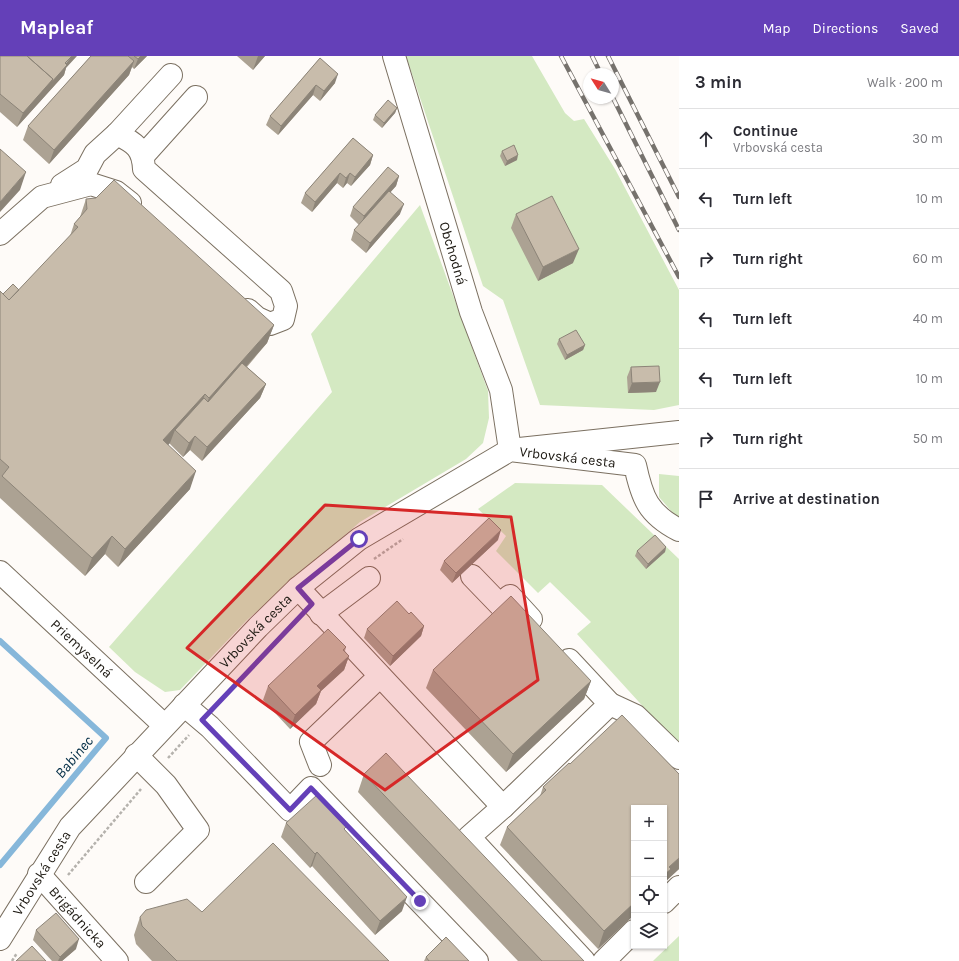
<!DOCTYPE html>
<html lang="en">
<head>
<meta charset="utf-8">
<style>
  body { margin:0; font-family:Karla,sans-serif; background:#f7f7f7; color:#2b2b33 }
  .controls { position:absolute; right:12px; bottom:12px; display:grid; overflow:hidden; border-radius:0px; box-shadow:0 1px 3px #0004 }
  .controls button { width:36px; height:36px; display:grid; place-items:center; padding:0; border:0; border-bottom:1px solid #e1e1e2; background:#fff; color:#2b2b33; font:20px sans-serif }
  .compass { position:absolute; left:583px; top:12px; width:36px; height:36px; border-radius:50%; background:#fff; box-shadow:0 1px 3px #0004; rotate:307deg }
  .stop { position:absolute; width:12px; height:12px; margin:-9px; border:3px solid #6440b8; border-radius:50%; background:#fff }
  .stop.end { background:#6440b8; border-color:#fff; box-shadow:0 1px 4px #0008 }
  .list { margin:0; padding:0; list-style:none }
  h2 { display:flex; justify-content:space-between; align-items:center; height:52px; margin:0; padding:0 16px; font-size:17px }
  h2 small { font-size:13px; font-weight:400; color:#7c7c81 }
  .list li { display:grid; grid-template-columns:26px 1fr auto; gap:12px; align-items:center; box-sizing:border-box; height:60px; padding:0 16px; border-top:1px solid #e1e1e2 }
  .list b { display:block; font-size:15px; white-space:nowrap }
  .list p { margin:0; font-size:13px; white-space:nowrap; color:#7c7c81 }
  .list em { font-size:13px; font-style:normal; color:#7c7c81 }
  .icon { flex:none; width:22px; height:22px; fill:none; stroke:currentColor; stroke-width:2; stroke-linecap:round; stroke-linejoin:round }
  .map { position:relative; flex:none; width:679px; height:905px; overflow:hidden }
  header { display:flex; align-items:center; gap:24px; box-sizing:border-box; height:56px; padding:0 20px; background:#6440b8; color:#fff }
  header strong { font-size:19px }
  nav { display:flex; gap:22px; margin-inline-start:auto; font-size:14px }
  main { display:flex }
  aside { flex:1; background:#fff }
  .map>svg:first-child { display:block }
  .green { fill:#d4e9c2 }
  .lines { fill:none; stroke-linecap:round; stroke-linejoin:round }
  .stream { stroke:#86b7da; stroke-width:6 }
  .minor-casing { stroke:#7b7061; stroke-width:24 }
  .path { stroke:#b5b2ad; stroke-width:2.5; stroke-dasharray:3 2; stroke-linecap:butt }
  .minor { stroke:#fff; stroke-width:22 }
  .rail-casing { stroke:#76726d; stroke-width:4.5 }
  .rail { stroke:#fefbf8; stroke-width:3; stroke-dasharray:9; stroke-linecap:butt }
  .wall { fill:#aca293 }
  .shaded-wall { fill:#8c8478 }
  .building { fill:#c8bcab; stroke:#8c8478 }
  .route { stroke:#6440b8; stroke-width:5 }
  .marked { fill:#d62828; fill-opacity:0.2; stroke:#d62828; stroke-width:3; stroke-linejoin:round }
  .labels { text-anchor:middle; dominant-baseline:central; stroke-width:3; stroke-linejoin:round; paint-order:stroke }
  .street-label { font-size:14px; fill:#1c1811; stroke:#fefbf8 }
  .water-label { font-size:15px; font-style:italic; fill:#052f47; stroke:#fefbf8 }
</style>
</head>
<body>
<header>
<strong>Mapleaf</strong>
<nav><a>Map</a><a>Directions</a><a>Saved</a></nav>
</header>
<main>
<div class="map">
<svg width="679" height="905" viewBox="0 0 679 905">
  <rect width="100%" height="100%" fill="#fefbf8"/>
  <path class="green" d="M406,0H532L565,57L574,65L584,63L615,113L679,234V349L654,354L540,349L503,244L483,230Z
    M420,149L488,335L489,362L483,387L466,403L360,466L247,564L180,634L165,636L135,616L109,591L332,336L311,278Z
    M659,418L679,420V464L659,441Z
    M515,427L602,429L679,503V690L577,578L591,566L550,526L538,537L496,495L506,480L478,453Z
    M679,880V905H653L655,903Z"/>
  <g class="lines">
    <path class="stream" d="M0,585L106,682L0,809"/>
    <g class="minor-casing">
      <g id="minor">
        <path id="s1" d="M394,0L471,256L501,334L510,394L679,376"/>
        <path d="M117,78C135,87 143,92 144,113L281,235L286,250L283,263L270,268L257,262L248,254"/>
        <path d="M143,100L196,41"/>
        <path d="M62,129L87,113L95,98L117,78L171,19"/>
        <path d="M0,178L42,141L91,128L116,136L130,147"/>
        <path id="s2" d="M0,516L164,669"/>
        <path d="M472,520L500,549L510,540L531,563"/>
        <path d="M298,532L503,751L469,781L584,905"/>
        <path d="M321,558L369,522"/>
        <path d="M610,648L636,660L679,702"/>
        <path d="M184,649L210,671L290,754L311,732L477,905"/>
        <path d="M136,699L166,729L198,774L146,826"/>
        <path d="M320,709L311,686L380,620"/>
        <path d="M503,751L610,648L569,604"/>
        <path id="s3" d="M39,818L117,905"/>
        <path d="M664,846L679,831"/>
        <path id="s4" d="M0,883L70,771L258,571L298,532L359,483L510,394L635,409C642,442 648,458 679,474"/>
        <path d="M604,905L634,875"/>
      </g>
    </g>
    <path class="path" d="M374,503L403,483
      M233,631L280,581
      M168,702L189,679
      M68,819L141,733
      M12,905L17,897"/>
    <use href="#minor" class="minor"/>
    <g class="rail-casing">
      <path id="rail" d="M561,0L679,221
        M592,0L601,18
        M608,0L679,141
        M613,42L679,174"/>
    </g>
    <use href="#rail" class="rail"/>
  </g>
  <path class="wall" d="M0,0L66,12L64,19L17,71L0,56Z
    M91,0H147L134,13L132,11L129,19L49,108L23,84L28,70Z
    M237,0H265L253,14Z
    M320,2L335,27L320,45L313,39L278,79L266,69L270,60Z
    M397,52L395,57L382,72L373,64L375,59Z
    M353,82L373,99L370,109L351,130L347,127L343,132L337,127L312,156L301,147L305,137Z
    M502,95L517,104L505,110L500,100Z
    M399,120L396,130L390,136L400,158L366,197L351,184L354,174L359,169L350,160L353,151Z
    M86,143L274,269L267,287L247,311L266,328L260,342L202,405L190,394L183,401L170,388V387L168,389L190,433L118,511L105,498L85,520L0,442V235L3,238L19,234L70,180L74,168L80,161Z
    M516,158L573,207L538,225L511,172Z
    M559,283L585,289L583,294L565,304L557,288Z
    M631,311L656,336L628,337L627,321Z
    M498,484L452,527L440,514L444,505Z
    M666,491L665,496L646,513L635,500L637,495Z
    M409,558L424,570L421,580L390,610L364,582L367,573Z
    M346,591L345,595L349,600L344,614L321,635L316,648L290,673L263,644L268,630Z
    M433,614L591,625L584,643L506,716L426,632Z
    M570,708L679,718V813L666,825L664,831V752L634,859L598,893L500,789L507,771L540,740L543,731Z
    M364,718L584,905H518L358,736Z
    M286,767L345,774L402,855L375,879L312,810L310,812L281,781Z
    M202,856L389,905H152L136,888L134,879L140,861Z
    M36,874L76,893L62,905H52L33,884Z
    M426,901L469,905H424Z"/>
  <path class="shaded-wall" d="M72,0H77L66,12L64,19L17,71L23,57Z
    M141,0H147L134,13L138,3Z
    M258,0H265L253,14Z
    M134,5L129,19L49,108L54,94Z
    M338,18L335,27L320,45L324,35Z
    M316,29L313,39L278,79L281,70Z
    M397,52L395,57L382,72L384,67Z
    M373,99L370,109L351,130L355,121Z
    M518,99L517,104L505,110L507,105Z
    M26,116L20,134L0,156V146Z
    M340,117L337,127L312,156L315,146Z
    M350,117L347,127L343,132L346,122Z
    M399,120L396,130L361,170L364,160Z
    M404,148L400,158L366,197L370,187Z
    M579,193L573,207L538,225L543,211Z
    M274,269L267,287L202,360L209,342Z
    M585,289L583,294L565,304L567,299Z
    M660,326L656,336L628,337L632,327Z
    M266,328L260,342L202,405L207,391Z
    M205,338L199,356L175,374L170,387L156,402L163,384Z
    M195,380L190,394L183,401L189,387Z
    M196,415L190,433L118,511L125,493Z
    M501,474L498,484L452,527L456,517Z
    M112,480L105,498L85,520L92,502Z
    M666,491L665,496L646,513L648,508Z
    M424,570L421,580L390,610L393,600Z
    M349,600L344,614L321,635L316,648L290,673L295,659L317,630Z
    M591,625L584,643L506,716L513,698Z
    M317,796L312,810L310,812L315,798Z
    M679,802V813L666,825L664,831V819L669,811Z
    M407,841L402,855L375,879L380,865Z
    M634,847V859L598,893L604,875Z
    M79,883L76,893L62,905H58L60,901Z"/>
  <path class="building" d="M0,0H27L53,23L23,57L0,38Z
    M27,0H72L65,7L67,9L51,27L53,23Z
    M91,0H128L134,5L54,94L28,70Z
    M134,0H141L138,3Z
    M320,2L338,18L324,35L316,29L281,70L270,60Z
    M388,44L397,52L384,67L375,59Z
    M353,82L373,99L355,121L350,117L346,122L340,117L315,146L305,137Z
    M514,89L518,99L507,105L502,95Z
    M0,93L26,116L0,146Z
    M388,111L399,120L364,160L353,151Z
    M114,124L274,269L209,342L205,338L163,384L196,415L125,493L112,480L92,502L2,420L9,411L0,403V235L9,244L78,171L74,168L87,153L86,143L96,142Z
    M389,135L404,148L370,187L354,174Z
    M552,140L579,193L543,211L516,158Z
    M13,228L19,234L9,244L3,238Z
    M576,274L585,289L567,299L559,283Z
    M242,307L266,328L207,391L195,380L189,387L175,374L204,342L208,346Z
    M659,310L660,326L632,327L631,311Z
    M489,462L501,474L456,517L444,505Z
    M655,479L666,491L648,508L637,495Z
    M511,540L591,625L513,698L433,614Z
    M397,545L409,558L411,556L424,570L393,600L367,573Z
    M328,573L346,591L343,594L349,600L317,630L321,634L295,659L268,630Z
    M622,659L679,718V802L669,811L671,813L664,819V752H634V847L604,875L507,771L546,734L543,731L569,707L570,708Z
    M386,697L584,905H542L364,718Z
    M317,739L346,771L344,773L407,841L380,865L317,796L315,798L286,767Z
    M273,787L389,905H177L142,870L140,861L146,854L187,843L202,856Z
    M56,857L79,883L60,901L36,874Z
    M446,881L469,905H429L426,901Z
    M32,890L46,905H16Z"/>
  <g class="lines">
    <path class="route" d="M359,483L298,532L312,548L202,664L290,754L311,732L420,845"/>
  </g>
  <path class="marked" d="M325,449L511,461L538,624L385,734L187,592Z"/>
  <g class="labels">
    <g class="street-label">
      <text stroke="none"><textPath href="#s1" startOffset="206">Obchodná</textPath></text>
      <text stroke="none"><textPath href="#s4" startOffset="774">Vrbovská cesta</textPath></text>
      <text stroke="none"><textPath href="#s4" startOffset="402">Vrbovská cesta</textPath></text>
      <text stroke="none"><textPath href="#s2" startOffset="112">Priemyselná</textPath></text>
      <text stroke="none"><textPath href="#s4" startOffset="78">Vrbovská cesta</textPath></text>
      <text stroke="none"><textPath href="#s3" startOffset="58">Brigádnicka</textPath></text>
    </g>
    <g class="water-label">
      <text transform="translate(74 701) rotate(-50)">Babinec</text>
    </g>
  </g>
</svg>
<div class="controls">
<button>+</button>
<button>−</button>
<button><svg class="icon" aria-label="locate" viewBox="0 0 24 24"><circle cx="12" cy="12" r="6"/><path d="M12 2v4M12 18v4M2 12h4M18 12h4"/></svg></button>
<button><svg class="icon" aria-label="layers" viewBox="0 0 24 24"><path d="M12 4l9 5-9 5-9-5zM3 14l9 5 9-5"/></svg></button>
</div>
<svg class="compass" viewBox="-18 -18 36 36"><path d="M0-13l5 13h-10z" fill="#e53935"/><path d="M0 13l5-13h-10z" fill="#7c7c81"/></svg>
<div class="stop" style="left:359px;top:483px"></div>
<div class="stop end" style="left:420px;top:845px"></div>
</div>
<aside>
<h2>3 min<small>Walk · 200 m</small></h2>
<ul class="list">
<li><svg class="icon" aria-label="ahead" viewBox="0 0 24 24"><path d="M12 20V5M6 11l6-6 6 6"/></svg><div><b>Continue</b><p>Vrbovská cesta</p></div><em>30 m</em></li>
<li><svg class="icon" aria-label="left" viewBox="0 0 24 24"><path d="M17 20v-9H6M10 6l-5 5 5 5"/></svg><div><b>Turn left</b></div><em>10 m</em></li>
<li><svg class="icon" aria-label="right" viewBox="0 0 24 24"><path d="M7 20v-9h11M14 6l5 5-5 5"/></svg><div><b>Turn right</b></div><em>60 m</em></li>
<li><svg class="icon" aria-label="left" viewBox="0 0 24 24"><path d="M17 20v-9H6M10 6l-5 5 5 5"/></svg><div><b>Turn left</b></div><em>40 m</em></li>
<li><svg class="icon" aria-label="left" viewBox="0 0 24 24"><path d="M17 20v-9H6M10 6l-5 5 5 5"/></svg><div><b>Turn left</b></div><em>10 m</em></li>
<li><svg class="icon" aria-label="right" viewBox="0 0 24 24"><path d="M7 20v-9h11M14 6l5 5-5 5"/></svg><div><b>Turn right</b></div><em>50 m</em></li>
<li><svg class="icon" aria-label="arrive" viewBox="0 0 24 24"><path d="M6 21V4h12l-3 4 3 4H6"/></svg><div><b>Arrive at destination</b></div></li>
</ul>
</aside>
</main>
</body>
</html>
